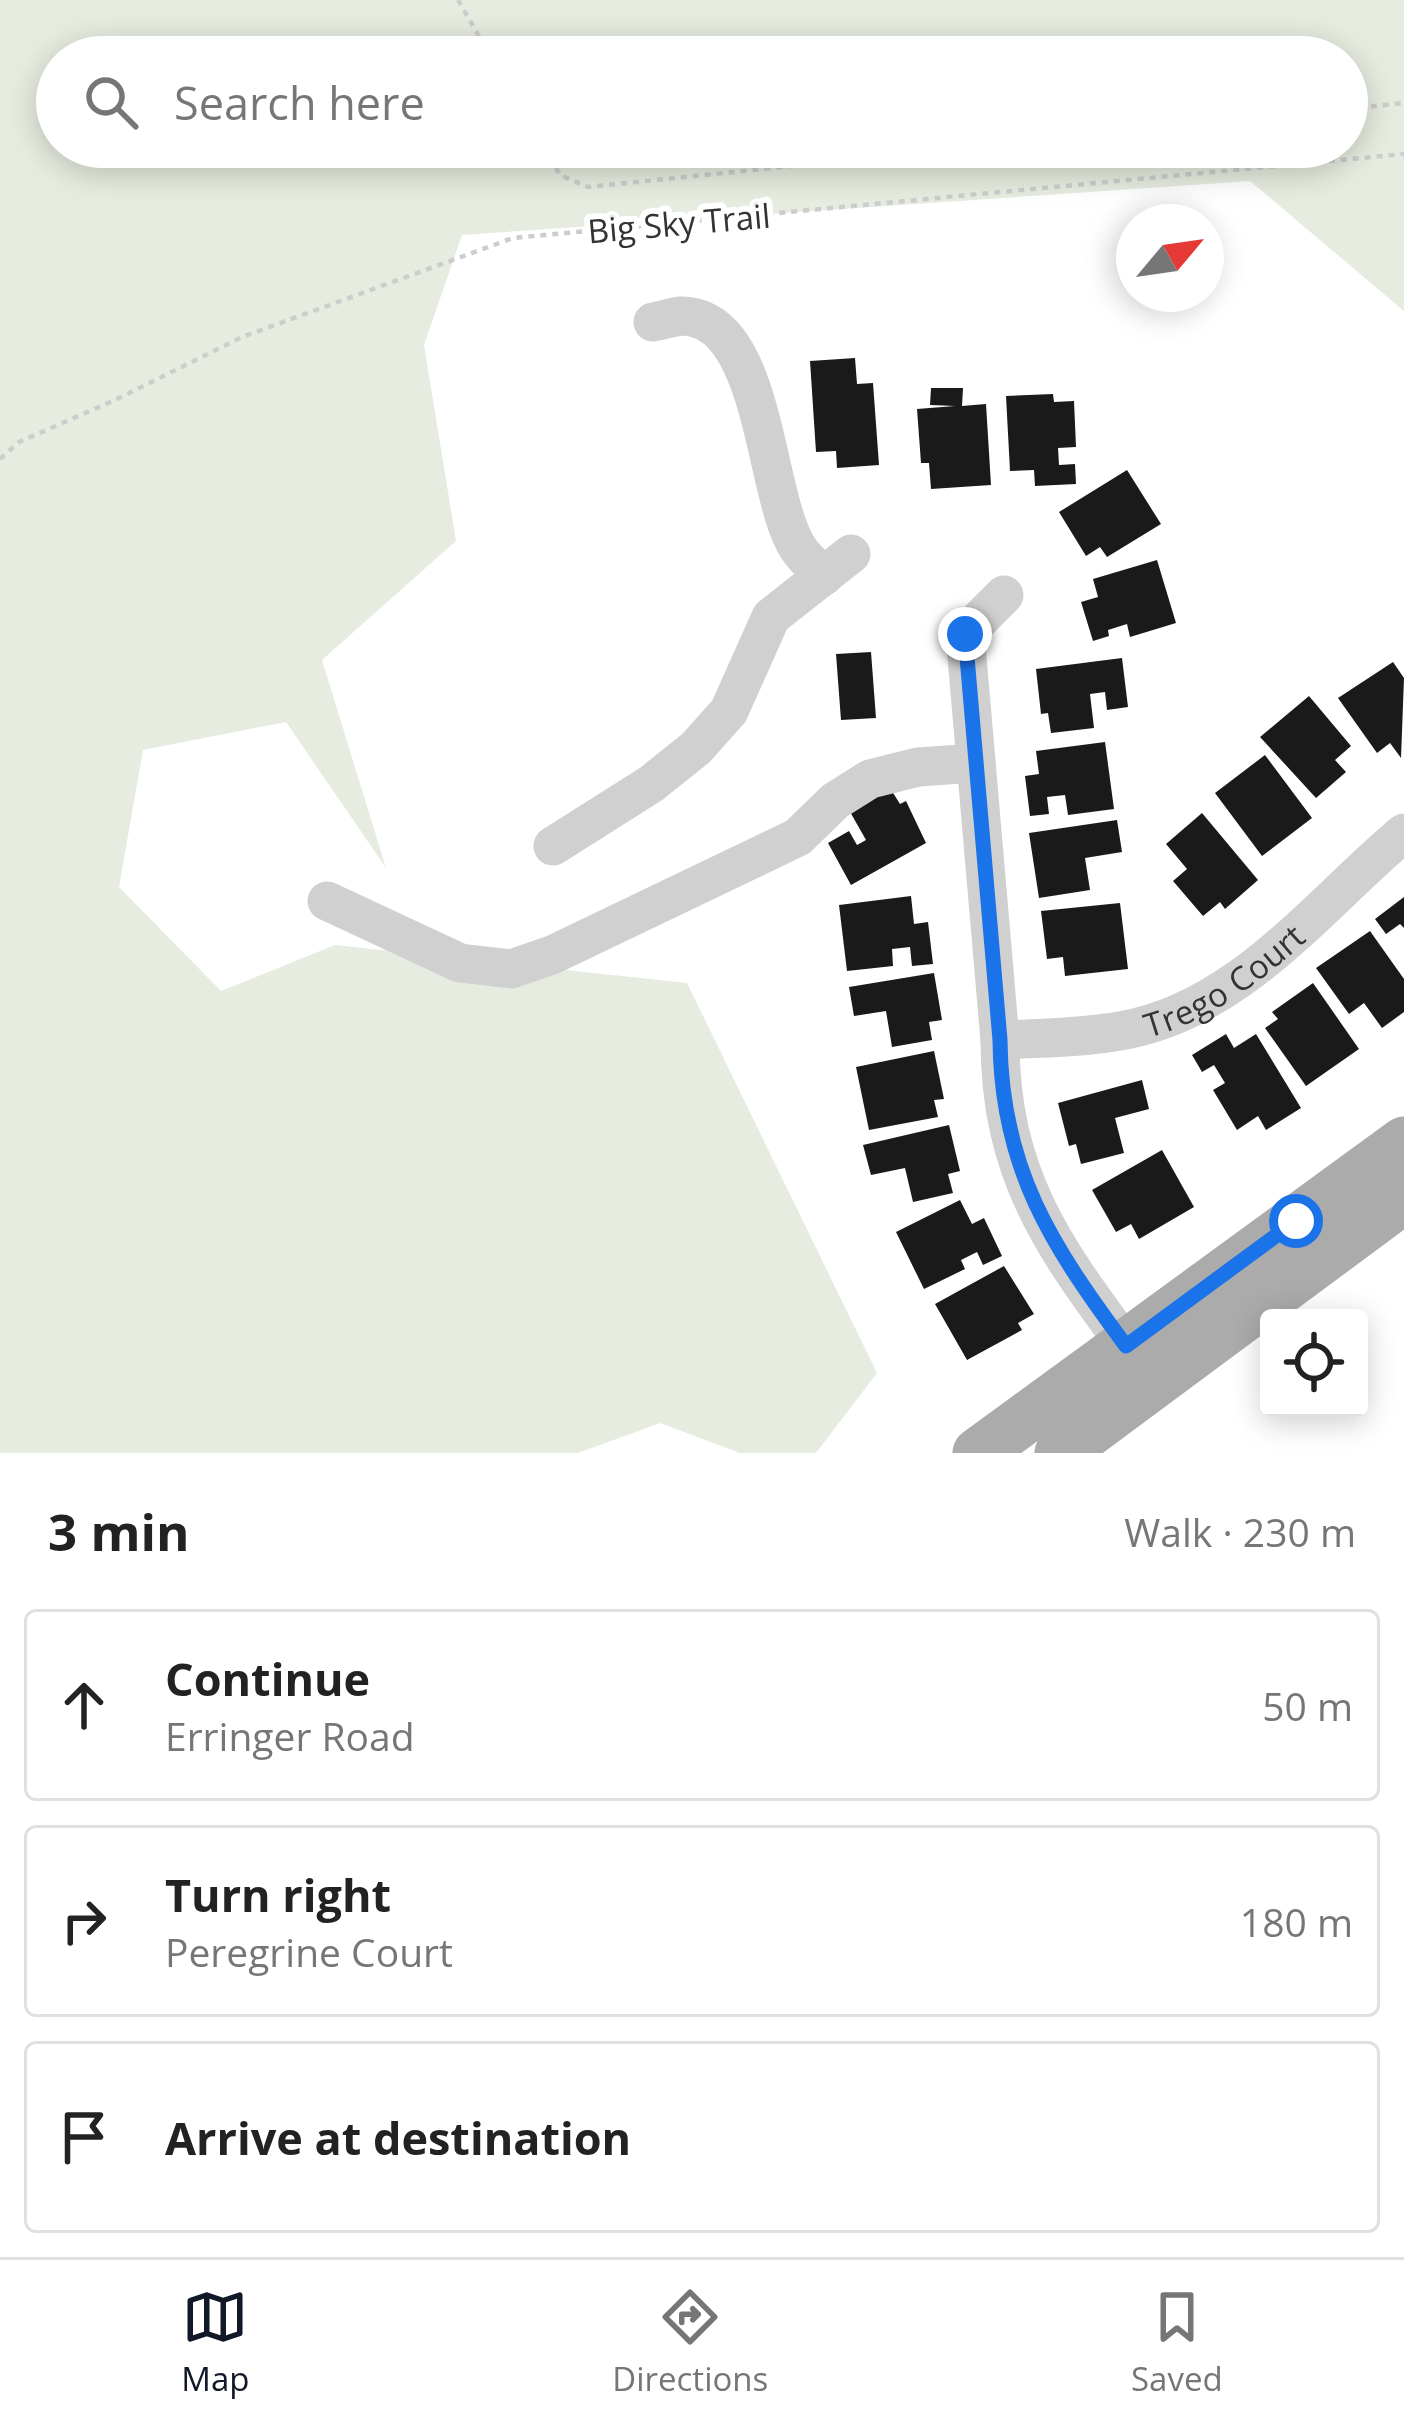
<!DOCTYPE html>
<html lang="en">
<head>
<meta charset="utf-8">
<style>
  body { margin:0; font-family:"Open Sans",sans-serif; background:#f6f6f6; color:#222 }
  .controls { position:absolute; right:36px; bottom:36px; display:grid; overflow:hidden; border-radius:12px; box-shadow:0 6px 30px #0003 }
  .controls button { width:108px; height:108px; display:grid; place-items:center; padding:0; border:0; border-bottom:3px solid #e0e0e0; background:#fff; color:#222; font:60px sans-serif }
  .compass { position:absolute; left:1116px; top:204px; width:108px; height:108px; border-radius:50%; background:#fff; box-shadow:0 6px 30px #0003; rotate:61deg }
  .stop { position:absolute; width:36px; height:36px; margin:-27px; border:9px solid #1a73e8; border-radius:50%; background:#fff }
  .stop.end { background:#1a73e8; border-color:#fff; box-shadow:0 3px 12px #0008 }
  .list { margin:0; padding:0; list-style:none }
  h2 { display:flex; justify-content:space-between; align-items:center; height:156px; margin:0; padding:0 48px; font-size:51px }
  h2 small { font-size:39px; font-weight:400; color:#767676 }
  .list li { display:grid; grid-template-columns:78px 1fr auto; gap:36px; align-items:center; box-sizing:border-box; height:192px; margin:0 24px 24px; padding:0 24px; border:3px solid #e0e0e0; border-radius:12px }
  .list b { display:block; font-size:45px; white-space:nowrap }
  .list p { margin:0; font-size:39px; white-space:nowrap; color:#767676 }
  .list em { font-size:39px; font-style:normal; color:#767676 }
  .icon { flex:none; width:66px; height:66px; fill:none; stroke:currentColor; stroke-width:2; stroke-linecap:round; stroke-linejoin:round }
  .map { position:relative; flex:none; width:1404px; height:1453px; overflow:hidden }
  .search { position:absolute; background:#fff; box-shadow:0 6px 30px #0003; left:36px; right:36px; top:36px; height:132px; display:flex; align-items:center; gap:30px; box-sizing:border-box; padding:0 42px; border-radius:66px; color:#767676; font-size:45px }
  .sheet { height:804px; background:#fff }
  nav { display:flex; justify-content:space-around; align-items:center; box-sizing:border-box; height:168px; border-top:3px solid #e0e0e0; background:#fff; font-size:33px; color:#767676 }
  nav a { display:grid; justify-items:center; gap:6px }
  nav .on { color:#111827 }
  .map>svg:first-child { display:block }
  .grass { fill:#e6ecdf; fill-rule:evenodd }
  .building { fill:#1a1a1a }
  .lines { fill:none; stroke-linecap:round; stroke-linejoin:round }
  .path { stroke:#cdcdcd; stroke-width:4.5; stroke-dasharray:6 6; stroke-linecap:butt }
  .minor { stroke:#d0d0d0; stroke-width:39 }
  .major { stroke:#ababab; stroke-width:51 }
  .route { stroke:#1a73e8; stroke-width:15 }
  .labels { text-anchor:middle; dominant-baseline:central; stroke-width:12; stroke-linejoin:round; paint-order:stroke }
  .street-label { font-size:33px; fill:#333; stroke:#fff }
</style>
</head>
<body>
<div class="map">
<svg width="1404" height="1453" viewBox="0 0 1404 1453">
  <rect width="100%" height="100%" fill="#fff"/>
  <path class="grass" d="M0,0H1404V311L1250,181L462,235L424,345L456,541L322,660L386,868L286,722L143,750L119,887L221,991L335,945L687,983L877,1373L816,1453H740L660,1423L578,1453H0ZM57,57H1347V147H57Z"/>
  <path class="building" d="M855,358L857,384L873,383L879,465L837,468L836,451L816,452L810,361Z
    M931,388H963L962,406L986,404L991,485L931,489L929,463H921L917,409L955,406L930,405Z
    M1053,394L1054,402L1074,401L1076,447L1058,448L1059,465L1075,464L1076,484L1035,486L1034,470L1010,471L1006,396Z
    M1127,470L1161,524L1107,557L1100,547L1086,556L1059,512Z
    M1157,560L1176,623L1130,637L1127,624L1108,630L1109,636L1093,641L1081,602L1098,597L1093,579Z
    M871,652L876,718L841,720L836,654Z
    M1122,658L1128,707L1107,710L1105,692L1090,694L1094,728L1051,733L1048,713L1041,714L1036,669Z
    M1393,662L1404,678L1401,758L1390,743L1377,753L1338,698Z
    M1309,696L1351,746L1335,760L1346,772L1316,798L1260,737Z
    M1105,742L1114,809L1068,815L1065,795L1047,797L1049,814L1030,816L1025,776L1039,774L1036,751Z
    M1265,755L1312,818L1262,856L1215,793Z
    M890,788L900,804L906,801L926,843L851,885L828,843L849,831L857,845L866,840L849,810Z
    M1202,813L1258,880L1225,909L1220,902L1203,916L1173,881L1187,869L1166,844Z
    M1117,820L1122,852L1085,858L1090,890L1039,898L1029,833Z
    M911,896L914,924L928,922L933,964L912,966L910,947L892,949L893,966L847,971L839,905Z
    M1404,897V928L1400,924L1386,934L1375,919Z
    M1120,903L1128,969L1065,976L1063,957L1047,959L1041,911Z
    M1370,931L1404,979V1012L1382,1028L1364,1003L1349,1014L1316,968Z
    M934,973L942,1020L929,1022L932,1040L892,1047L886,1011L854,1016L849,987Z
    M1313,983L1359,1049L1306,1086L1265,1028L1278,1019L1272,1012Z
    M1226,1034L1234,1048L1256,1034L1301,1108L1266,1130L1258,1116L1237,1130L1213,1090L1225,1083L1214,1065L1202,1072L1192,1055Z
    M934,1051L944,1099L934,1100L938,1117L869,1130L856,1067Z
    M1142,1080L1149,1109L1115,1118L1124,1153L1081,1164L1076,1144L1069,1146L1058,1103Z
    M949,1125L960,1171L948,1174L953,1193L913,1202L905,1168L871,1175L863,1145Z
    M1162,1150L1194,1207L1139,1239L1131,1224L1116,1232L1092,1190Z
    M960,1200L972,1224L984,1218L1002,1256L983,1265L977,1252L961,1260L965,1269L924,1289L896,1232Z
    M1004,1266L1034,1314L1018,1323L1022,1330L967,1360L935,1304Z"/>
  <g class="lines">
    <path class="path" d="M458,0L491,57
      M1347,109L1404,103
      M544,147L560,175L588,187L976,147
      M0,459L19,442L115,400L242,337L513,238L1404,154"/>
    <g class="minor">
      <path d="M653,322C661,321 672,317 681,316C767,316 763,495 798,548C804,558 815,567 824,576"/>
      <path d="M1004,595L965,634L1000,1040C1000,1184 1061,1256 1142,1367"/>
      <path d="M553,846L651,784L696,748L729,711L771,617L851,554"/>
      <path d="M327,901L460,963L511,969L552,955L798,837L835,801L870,779L918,767L976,763"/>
      <path id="s1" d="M1000,1040C1040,1038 1080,1038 1120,1031C1239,1011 1317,906 1404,833"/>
    </g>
    <path class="major" d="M978,1453L1404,1142
      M1060,1453L1404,1198"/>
  </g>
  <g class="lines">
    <path class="route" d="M965,634L1000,1040C1001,1169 1052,1246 1126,1346L1296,1221"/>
  </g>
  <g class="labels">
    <g class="street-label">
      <text transform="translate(679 223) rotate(-5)">Big Sky Trail</text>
      <text stroke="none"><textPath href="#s1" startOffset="237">Trego Court</textPath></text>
    </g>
  </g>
</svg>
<div class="controls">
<button><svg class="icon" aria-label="locate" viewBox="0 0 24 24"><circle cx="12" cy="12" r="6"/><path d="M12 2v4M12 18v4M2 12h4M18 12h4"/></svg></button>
</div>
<svg class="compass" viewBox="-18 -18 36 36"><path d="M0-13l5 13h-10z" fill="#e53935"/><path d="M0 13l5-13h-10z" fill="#767676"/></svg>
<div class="stop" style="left:1296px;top:1221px"></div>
<div class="stop end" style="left:965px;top:634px"></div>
<div class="search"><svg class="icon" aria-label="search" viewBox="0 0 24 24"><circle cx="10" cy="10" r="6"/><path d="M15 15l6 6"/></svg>Search here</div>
</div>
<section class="sheet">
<h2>3 min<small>Walk · 230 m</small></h2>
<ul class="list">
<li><svg class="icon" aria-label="ahead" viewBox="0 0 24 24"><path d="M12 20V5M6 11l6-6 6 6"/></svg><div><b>Continue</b><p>Erringer Road</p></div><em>50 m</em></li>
<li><svg class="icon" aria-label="right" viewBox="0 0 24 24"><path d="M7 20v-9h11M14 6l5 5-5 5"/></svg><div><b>Turn right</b><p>Peregrine Court</p></div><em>180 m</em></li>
<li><svg class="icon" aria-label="arrive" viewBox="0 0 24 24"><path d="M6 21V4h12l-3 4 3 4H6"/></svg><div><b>Arrive at destination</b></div></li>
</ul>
</section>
<nav>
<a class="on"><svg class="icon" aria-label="map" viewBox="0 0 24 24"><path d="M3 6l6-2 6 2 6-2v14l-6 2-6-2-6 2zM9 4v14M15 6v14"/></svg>Map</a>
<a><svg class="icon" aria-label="directions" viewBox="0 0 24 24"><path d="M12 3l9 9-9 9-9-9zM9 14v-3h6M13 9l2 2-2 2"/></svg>Directions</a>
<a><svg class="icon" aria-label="saved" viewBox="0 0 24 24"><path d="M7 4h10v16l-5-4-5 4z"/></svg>Saved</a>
</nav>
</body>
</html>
